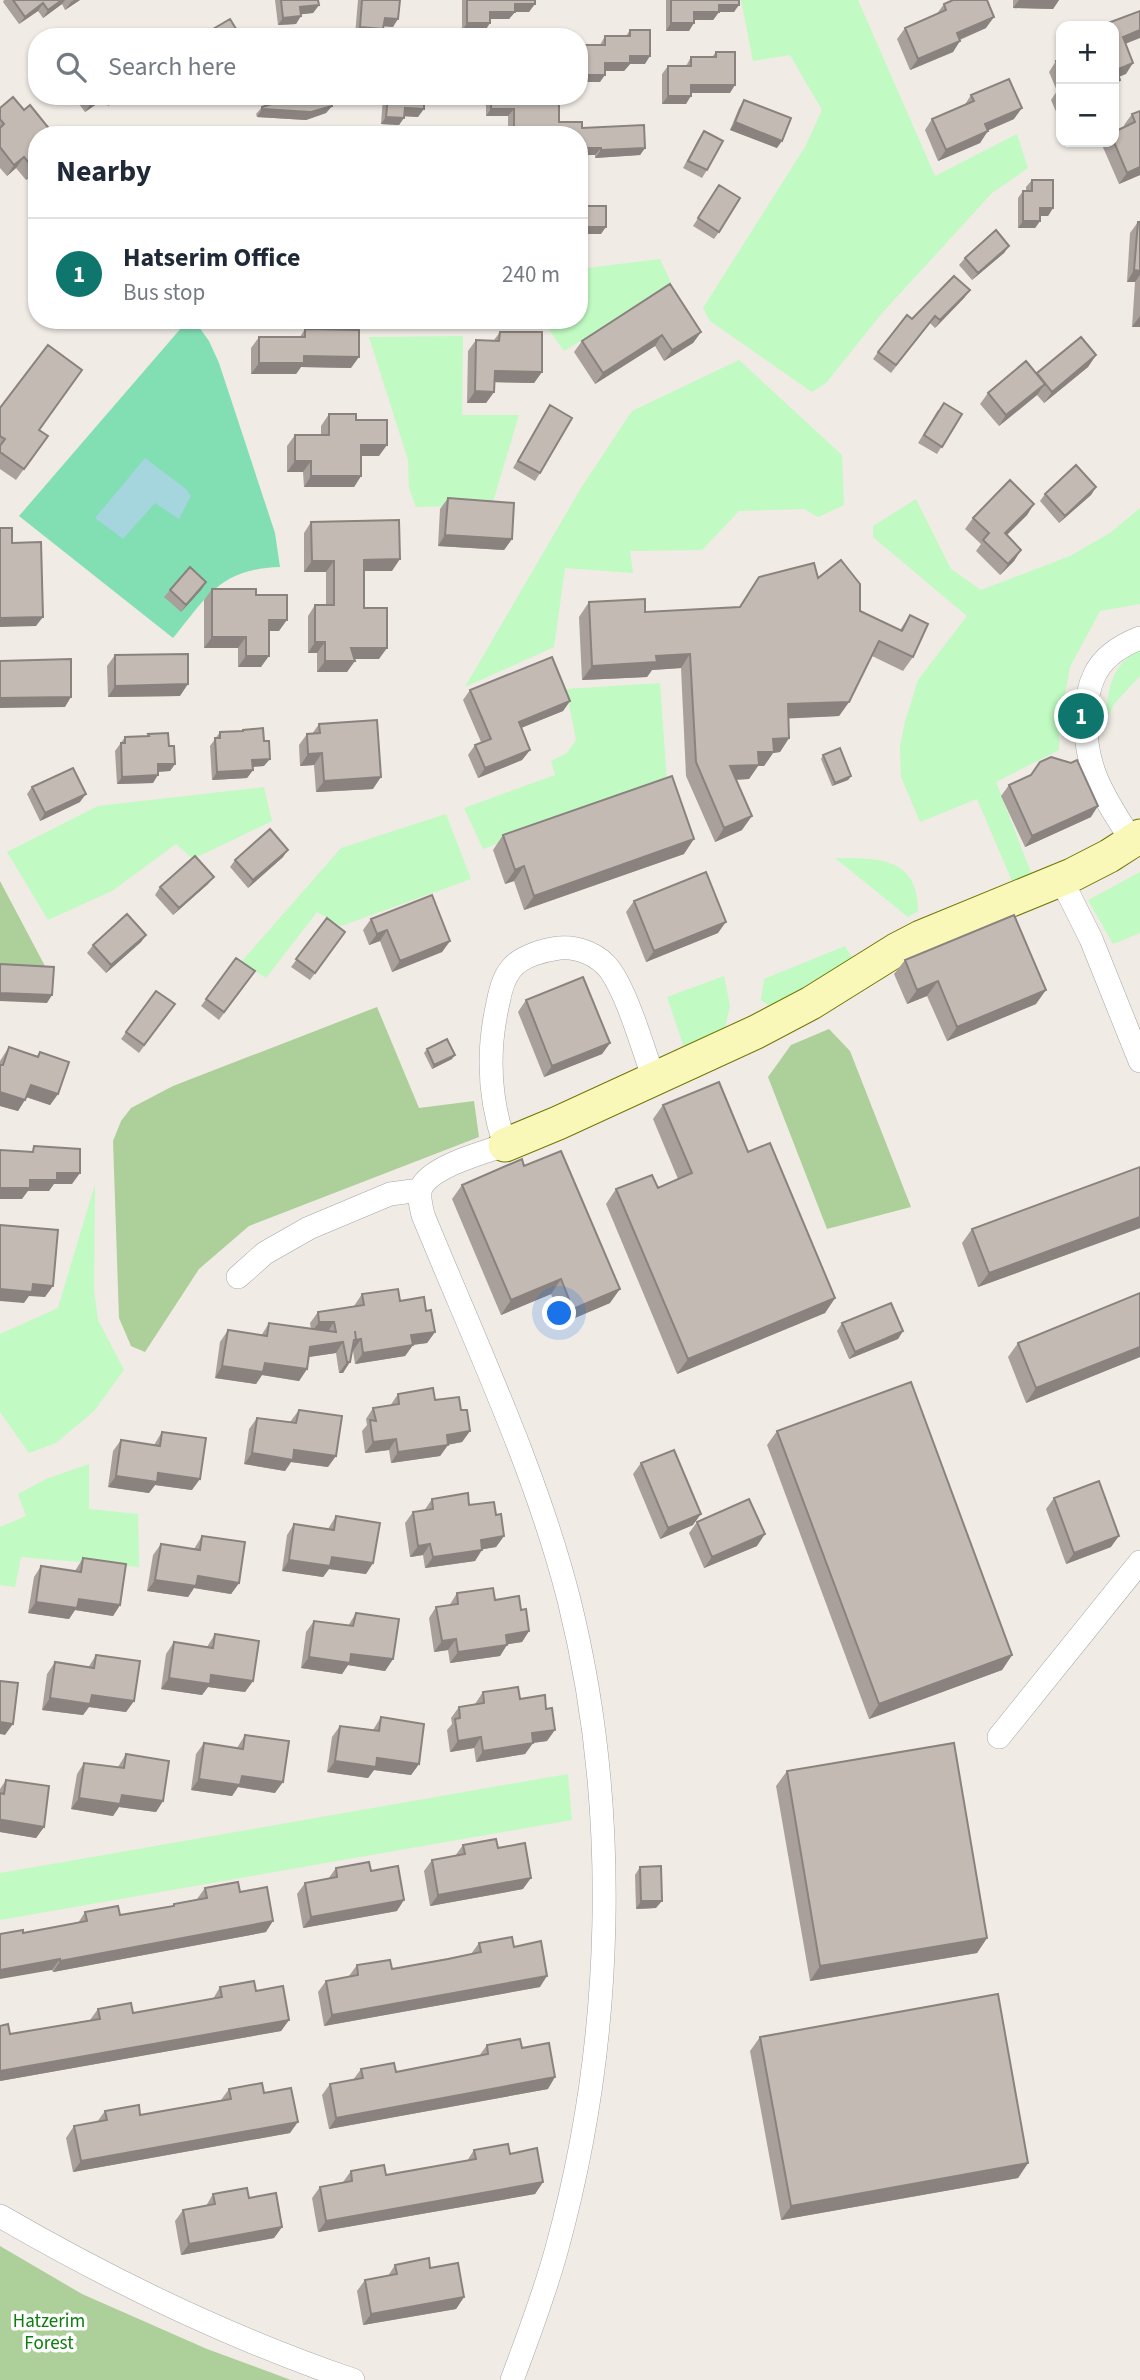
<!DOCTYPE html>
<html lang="en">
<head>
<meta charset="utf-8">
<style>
  body { margin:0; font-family:"Source Sans 3",sans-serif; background:#f6f6f7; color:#1f2937 }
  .controls { position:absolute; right:21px; top:21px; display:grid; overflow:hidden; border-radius:14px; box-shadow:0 2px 5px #0004 }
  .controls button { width:63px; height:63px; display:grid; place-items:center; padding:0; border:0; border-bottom:2px solid #e0e1e3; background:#fff; color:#1f2937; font:35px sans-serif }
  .you { position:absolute; left:560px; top:1314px; width:24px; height:24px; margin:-18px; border:5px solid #fff; border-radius:50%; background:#1a73e8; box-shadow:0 0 0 10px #1a73e833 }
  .badge { display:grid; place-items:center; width:46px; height:46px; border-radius:50%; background:#0f766e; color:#fff; font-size:23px; font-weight:700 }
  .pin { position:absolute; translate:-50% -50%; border:4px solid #fff; box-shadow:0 2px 7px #0006 }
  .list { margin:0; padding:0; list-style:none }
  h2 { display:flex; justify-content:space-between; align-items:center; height:91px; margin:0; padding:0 28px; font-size:30px }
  h2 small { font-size:23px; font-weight:400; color:#747a83 }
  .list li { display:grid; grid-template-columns:46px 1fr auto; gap:21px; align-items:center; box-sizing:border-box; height:112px; padding:0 28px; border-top:2px solid #e0e1e3 }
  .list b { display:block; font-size:26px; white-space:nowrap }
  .list p { margin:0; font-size:23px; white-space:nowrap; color:#747a83 }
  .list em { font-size:23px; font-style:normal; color:#747a83 }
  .icon { flex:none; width:38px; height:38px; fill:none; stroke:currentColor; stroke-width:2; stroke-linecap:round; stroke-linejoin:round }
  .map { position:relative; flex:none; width:1140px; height:2380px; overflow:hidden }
  .search { position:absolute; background:#fff; box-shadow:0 2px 5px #0004; left:28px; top:28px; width:560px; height:77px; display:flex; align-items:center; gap:18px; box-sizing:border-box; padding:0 24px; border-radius:28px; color:#747a83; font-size:26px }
  .panel { position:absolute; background:#fff; box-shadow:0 2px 5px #0004; left:28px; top:126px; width:560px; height:203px; border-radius:28px }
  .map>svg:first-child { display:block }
  .forest { fill:#adcf99 }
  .park { fill:#c1fac2 }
  .pitch { fill:#82dfb4 }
  .water { fill:#a5d5dd }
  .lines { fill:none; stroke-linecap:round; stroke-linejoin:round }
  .street-casing { stroke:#a6a6a6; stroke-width:24 }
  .secondary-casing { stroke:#737704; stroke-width:35 }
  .street { stroke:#fff; stroke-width:23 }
  .secondary { stroke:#faf8b8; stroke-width:33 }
  .wall { fill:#a9a09b }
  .shaded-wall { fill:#89827e }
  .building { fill:#c4bab4; stroke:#89827e; stroke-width:2 }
  .labels { text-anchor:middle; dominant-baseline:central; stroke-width:7; stroke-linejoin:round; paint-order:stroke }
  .park-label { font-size:19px; fill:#0b7e0c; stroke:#fff }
</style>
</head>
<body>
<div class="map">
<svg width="1140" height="2380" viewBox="0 0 1140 2380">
  <rect width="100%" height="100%" fill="#f0ebe5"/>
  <path class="forest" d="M0,881L46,968L0,965Z
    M377,1007L419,1108L474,1101L479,1137L249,1226L199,1269L145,1352L131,1346L119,1318L113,1141L121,1121L131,1108L173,1086Z
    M829,1029L850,1051L911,1207L827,1229L768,1077L791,1045Z
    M0,2246L82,2294L207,2349L291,2380H0Z"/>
  <path class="park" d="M741,0H858L935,176L1017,134L1028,168L992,193L883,312L826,383L812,392L710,321L703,308L805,147L822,110L790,55L753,61Z
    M660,259L672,285L564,351L542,320H579V269Z
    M463,336L462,415H519L492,505L416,507L409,488L408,460L369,337Z
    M739,360L842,455L844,505L818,517L804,509L739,511L702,550L630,551L633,573L565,568L554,647L465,687L581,488L632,411Z
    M916,499L951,569L981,590L1070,556L1110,533L1140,508V604L1100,611L1070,667L1059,726V750L996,782L1032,875L1012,881L977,799L920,822L901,777L900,746L905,722L918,680L967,616L873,537V526Z
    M1140,650V676L1114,704L1106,721C1107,692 1111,663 1140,650Z
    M660,683L667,782L483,849L464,808L555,775L551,761L567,753L576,740L566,689Z
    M264,787L272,821L193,859L176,844L112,891L48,920L7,852L98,806Z
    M446,814L471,879L341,926L317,912L266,978L241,962L341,848Z
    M835,858C878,858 918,857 918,911L908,917Z
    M1140,872V933L1113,944L1088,900Z
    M845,946L854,961L786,1001L768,1005L761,1000L764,979Z
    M724,976L730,1006L724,1031L685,1050L667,997Z
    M95,1184L94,1290L98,1320L124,1370L94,1411L56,1443L29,1453L0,1412V1334L58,1308Z
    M89,1464V1509L138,1514L139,1567L21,1557L15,1587L0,1585V1527L26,1516L18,1494L46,1479Z
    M568,1774L572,1820L0,1920V1873Z"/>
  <path class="pitch" d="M188,320H194L209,341L219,363L275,533L280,567C219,569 208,596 173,638L19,516Z"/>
  <path class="water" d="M145,458L186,489L191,496L179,519L155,503L123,539L95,518Z"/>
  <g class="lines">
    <g class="street-casing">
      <path id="street" d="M1132,841C1119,820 1104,799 1095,775C1084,746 1081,702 1095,674C1104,656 1122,645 1140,638
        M1061,879L1091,939L1140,1061
        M238,1277L265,1253L309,1228L390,1194L420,1190
        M999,1737L1140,1562
        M0,2216C112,2281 230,2338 353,2380
        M512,2380C528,2337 545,2293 557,2248C614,2041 621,1809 569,1600C536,1470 474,1340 423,1215C421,1206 418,1196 421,1188C431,1166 483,1153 505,1145C489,1099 487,1051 498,1003C500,992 503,978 511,969C521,956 544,950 559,948C578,946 599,955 610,970C628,995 643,1049 654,1079"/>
    </g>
    <g class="secondary-casing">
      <path id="secondary" d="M505,1145L558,1123L756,1032L811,1003L896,950L921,937L1072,875L1109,856L1140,836"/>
    </g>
    <use href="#street" class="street"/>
    <use href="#secondary" class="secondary"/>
  </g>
  <path class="wall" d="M4,0H80L65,10L62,4L43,18L38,11L19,24L3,2Z
    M275,0H318L319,5L313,13L301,14L296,24L278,25Z
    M358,0H400L393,27L384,26L383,29L378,37L355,35Z
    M462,0H535L529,12H515L509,19H490L485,31H462Z
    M666,0H739L734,12H719L713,20H694L689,31H666Z
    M1013,0H1059L1053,9L1013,8Z
    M944,4L986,28L960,40L953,52L910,70L897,39L905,28L936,15Z
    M630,30L645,64H630L624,71H605L600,82H579V48L582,45H600L605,36H626Z
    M716,52L730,93H691L686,104H662V74L668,66H686L691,57H712Z
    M1061,59V123L1051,100L1057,91L1049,72L1056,61Z
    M971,95L1014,119L987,131L980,143L938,161L925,130L932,119L964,106Z
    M73,96H122L108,106L104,99L85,112Z
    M288,96H329L332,106L326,113L306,120L257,117L256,114L262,107L289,99Z
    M383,96H424L418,117L404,116L399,125L381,124Z
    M486,96H559V122L645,148L640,155L595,158V155H579V135H508V116H486Z
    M744,100L777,148L730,130L739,108Z
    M0,108L37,135V171L26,180L16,168L7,176L0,168Z
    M1140,111V175L1119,184L1102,145L1104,142H1114L1125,127L1124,125L1132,114Z
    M704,131L707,170L702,178L683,168L699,138Z
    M1032,180L1053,208L1048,216H1040V221L1035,228H1018V198L1023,191H1026V187Z
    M714,193L719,232L714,239L693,226Z
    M1138,222H1140V327H1132L1135,282H1127L1130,233Z
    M1009,246L1004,253L972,280L959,265L965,258Z
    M970,290L964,298L935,328L930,323L891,373L873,359L878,352L912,319Z
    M305,329L351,368L301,367L296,374H251V348L259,337H300Z
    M500,332L542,372L534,383L494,382V392L486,403H467L468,351L476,340H494Z
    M701,332L693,343L664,361L655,346L595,384L574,352L582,341Z
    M1096,355L1088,367L1044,403L1037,395L999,426L980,404L988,393L1036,374Z
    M550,405L540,473L535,481L513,468Z
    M0,408L40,430L48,436L16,480L0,469Z
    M938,410L962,414L937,454L918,443Z
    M329,414L356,420L379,456H361V476L354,487H304L303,472H287V446L295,435H321V426Z
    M1096,487L1091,495L1059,523L1040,501L1045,494Z
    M448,498L512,539L504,550L438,546L440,509Z
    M1034,504L1027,515L1006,535L1021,550L1014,561L1000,575L976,551L981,544L965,529L973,518Z
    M311,522L392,571H364V608L379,659H354L347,672H317V653H308V616L315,605H326V572H304V533Z
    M759,577L818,578L860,611L900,630L910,615L913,657L903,671L872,656L849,702L839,716L789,718V738L780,752L773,753L764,766H758L749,779L736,780L742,830L715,842L686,776L681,668L652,670L647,677L582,680L579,617L589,602L645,612L739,607Z
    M206,582L201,590L181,612L164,597L170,590Z
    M212,589L256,595L279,631H269L261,667H238V648H204V600Z
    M115,655L180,696L108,697L107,666Z
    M470,690L570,701L563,711L521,728L530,750L522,760L478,778L468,755L475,745L481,742L463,700Z
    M319,724L373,789L316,792L314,765L300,766L299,745L307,734H312Z
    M243,730L264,766L253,767V770L247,778L212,780L210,746L220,732L242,731Z
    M148,734L169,746L175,764L170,771L158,772L153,783L117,784L115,751L125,737L147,736Z
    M823,755L851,776L848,780L832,786L821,759Z
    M1009,785L1091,817L1025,847L1001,796Z
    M32,787L80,802L40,821L27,794Z
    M503,835L684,854L524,910L514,881L505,884L493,850Z
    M283,857L248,888L230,867L235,860Z
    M208,884L173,915L155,895L160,887Z
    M634,901L718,933L646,962L626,912Z
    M327,918L345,932L310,980L291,967Z
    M371,919L450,941L442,952L392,972L380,941L369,945L363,930Z
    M146,935L141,942L106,973L87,953L93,945Z
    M236,958L255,971L219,1020L201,1006Z
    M905,960L1036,1004L947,1041L927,996L907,1004L894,974Z
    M156,991L175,1004L139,1053L121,1039Z
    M526,1000L610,1043L602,1054L544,1077L518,1012Z
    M9,1047L37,1056L40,1052L58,1094L50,1105L26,1097L18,1111L0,1106V1061Z
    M427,1049L452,1059L432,1069L424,1053Z
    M663,1105L748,1152L835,1298L825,1313L677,1374L606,1204L616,1189L658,1188L678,1179L653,1119Z
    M524,1166L610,1303L563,1323L551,1294L501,1315L452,1199L462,1185Z
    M1140,1167V1228L978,1287L962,1243L972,1229Z
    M1140,1293V1357L1026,1403L1008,1357L1018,1343Z
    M362,1294L400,1301L426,1311L435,1332L427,1343L413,1345L405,1356L355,1364L353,1351H352L343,1373H339L336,1353L308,1357L307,1369L299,1381L262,1375L256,1384L215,1378L220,1342L228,1330L261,1336L269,1323L311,1329L310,1323L318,1312L354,1306Z
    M842,1323L903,1331L898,1339L849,1359L837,1331Z
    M398,1394L435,1400L461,1410L470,1431L462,1442L448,1445L440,1456L391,1463L389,1450L365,1453L362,1431L367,1425L366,1419L373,1408L390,1406Z
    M299,1410L328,1467L291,1462L285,1471L244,1464L249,1429L257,1418L290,1422Z
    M777,1431L1012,1655L1002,1670L869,1719L767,1445Z
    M162,1432L192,1490L155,1485L149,1493L108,1487L113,1451L121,1440L154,1445Z
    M641,1463L693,1525L660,1539L633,1474Z
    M1054,1498L1111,1547L1066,1564L1046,1509Z
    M432,1499L469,1505L496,1515L504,1536L496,1547L482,1549L475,1561L425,1568L423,1555L410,1557L405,1523L413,1512L424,1511Z
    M336,1516L373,1563L366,1574L329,1569L323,1577L282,1571L287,1535L294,1524L328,1529Z
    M697,1522L757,1546L704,1568L689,1533Z
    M202,1536L239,1583L231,1594L194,1588L188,1597L147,1591L153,1555L161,1544L194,1549Z
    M83,1558L120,1605L113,1616L75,1610L69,1619L28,1613L34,1577L41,1566L75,1571Z
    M457,1593L495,1600L521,1610L529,1631L522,1642L507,1644L500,1656L450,1663L448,1650L434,1652L429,1618L436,1607L449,1606Z
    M356,1613L393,1659L385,1671L348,1665L342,1674L301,1668L306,1632L314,1621L348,1626Z
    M215,1634L253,1681L245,1692L208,1687L202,1695L161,1689L166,1654L174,1642L207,1647Z
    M96,1655L134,1701L126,1712L89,1707L83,1715L42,1710L47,1674L55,1662L88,1668Z
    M483,1692L520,1699L547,1741L533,1743L525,1754L476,1762L474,1748L450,1752L447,1730L452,1724L451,1718L459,1707L475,1704Z
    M381,1717L419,1764L411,1775L374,1770L368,1778L327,1772L332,1737L340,1726L373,1730Z
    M245,1735L275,1793L238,1787L232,1796L191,1790L196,1754L204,1743L237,1748Z
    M126,1754L163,1801L156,1812L119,1807L113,1816L71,1809L77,1774L84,1763L118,1767Z
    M787,1771L987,1938L977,1953L810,1981L776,1786Z
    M6,1780L44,1827L36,1838L0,1832V1789Z
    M463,1845L498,1848L523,1889L430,1906L424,1871L432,1860L455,1856Z
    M640,1867L656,1908L636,1909L635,1875Z
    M336,1868L371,1871L397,1911L303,1928L297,1894L305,1883L328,1879Z
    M205,1888L240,1892L266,1932L53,1972L52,1970L23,1933L78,1923L85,1912L120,1915L172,1906L174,1904L197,1899Z
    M479,1943L514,1947L540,1987L324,2026L318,1992L326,1981L349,1976L357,1965L392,1969L471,1954Z
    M220,1987L256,1991L289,2020L281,2031L0,2081V2026L10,2034L90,2020L98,2009L133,2013L213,1999Z
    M760,2037L1028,2163L1018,2178L781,2220L750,2051Z
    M487,2045L522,2048L548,2089L329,2129L322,2095L330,2084L353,2080L361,2069L396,2072L479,2056Z
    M229,2089L264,2093L290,2133L73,2172L66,2138L74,2126L97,2122L105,2111L140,2115L221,2100Z
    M474,2150L510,2154L543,2182L535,2194L318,2232L312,2198L320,2187L343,2182L351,2171L386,2175L467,2161Z
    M213,2194L249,2198L282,2227L274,2238L181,2255L175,2221L183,2210L206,2206Z
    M395,2265L430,2268L464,2297L456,2309L363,2325L357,2291L365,2280L388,2276Z"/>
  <path class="shaded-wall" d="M62,0H65L62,4L43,18L48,10Z
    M74,0H80L65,10L71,2Z
    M1019,0H1059L1053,9L1013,8Z
    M43,3L38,11L19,24L25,17Z
    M515,4H535L529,12H515L509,19H485L490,12Z
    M319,5L313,13L295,15L300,7Z
    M719,5H739L734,12H719L713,20H689L694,12Z
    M301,16L296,24L278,25L283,18Z
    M994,17L986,28L949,44L957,33Z
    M385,18L398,19L393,27L379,26Z
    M467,23H490L485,31H462Z
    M671,23H694L689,31H666Z
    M360,27L383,29L378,37L355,35Z
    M1140,30V38L1115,48L1123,37Z
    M960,41L953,52L910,70L918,59Z
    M630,56H650L645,64H630L624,71H600L605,63Z
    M1133,63L1126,74L1114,79L1116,70Z
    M582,75H605L600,82H579V78Z
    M1120,80L1114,90V83Z
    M691,85H735L730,93H686Z
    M102,96H106L104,99L85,112L90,105Z
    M116,96H122L108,106L113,98Z
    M668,96H691L686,104H662Z
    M332,106L326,113L306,120L257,117L262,109Z
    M405,108L424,109L418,117L399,116Z
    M1022,108L1014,119L977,135L985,124Z
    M491,109H514L508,116H486Z
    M386,117L404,118L399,125L381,124Z
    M735,122L782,141L777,148L730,130Z
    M988,131L980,143L938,161L946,150Z
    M579,148H601L595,155H579Z
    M645,148L640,155L595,158L601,150Z
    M24,157L16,168L7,176L14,165Z
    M37,166V171L26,180L34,169Z
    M1140,167V175L1119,184L1127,173Z
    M1040,208H1053L1048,216H1035Z
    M1023,221H1040L1035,228H1018Z
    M579,227H606L601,234H579Z
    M1009,246L1004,253L972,280L978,273Z
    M1134,270L1140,271V275L1135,282H1127Z
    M970,290L964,298L935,328L940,320Z
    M1140,316V327H1132Z
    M701,332L693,343L664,361L672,350Z
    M662,335L655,346L595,384L603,373Z
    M1096,355L1088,367L1044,403L1052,392Z
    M304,356L359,357L351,368L301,367L296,374H251L259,363Z
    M495,371L542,372L534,383L487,382Z
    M1045,384L1037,395L999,426L1006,415Z
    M475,391L494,392L486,403H467Z
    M361,445H387L379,456H354Z
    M295,461H311L303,472H287Z
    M311,476H361L354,487H304Z
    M1096,487L1091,495L1059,523L1065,516Z
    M1034,504L1027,515L997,545L1005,533Z
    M445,535L512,539L504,550L438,546Z
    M1021,550L1014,561L1000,575L1008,564Z
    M400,559L392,571H356L364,560Z
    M312,561H334L326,572H304Z
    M206,582L201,590L181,612L186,605Z
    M43,617L36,626L0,627V618Z
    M269,620H287L279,631H261Z
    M212,637H246L238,648H204Z
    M315,642H325L317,653H308Z
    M351,648H387L379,659H344Z
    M690,654L681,668L652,670L647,677L582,680L592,666L656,656Z
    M246,656H269L261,667H238Z
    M325,661H355L347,672H317Z
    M188,684L180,696L108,697L115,686Z
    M71,697L65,707L0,708V698Z
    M570,701L563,711L511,732L519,722Z
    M849,702L839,716L778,719L788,704Z
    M789,738L780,752L773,753L764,766H758L749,779L720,780L730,766L758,752L773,739Z
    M530,750L522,760L478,778L485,768Z
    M322,753L314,765L300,766L308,754Z
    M270,759L264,766L247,767L252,760Z
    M158,764H175L170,771L152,772Z
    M253,770L247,778L212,780L217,772Z
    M158,775L153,783L117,784L122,777Z
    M851,776L848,780L832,786L835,783Z
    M381,777L373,789L316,792L324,781Z
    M86,794L80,802L40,821L45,813Z
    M1098,806L1091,817L1025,847L1032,836Z
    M752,816L742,830L715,842L724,828Z
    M694,839L684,854L524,910L534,896Z
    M288,850L283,857L248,888L253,880Z
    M524,866L514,881L505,884L515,870Z
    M214,877L208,884L173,915L179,908Z
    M726,922L718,933L646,962L654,951Z
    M387,930L380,941L369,945L377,934Z
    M146,935L141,942L106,973L111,965Z
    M450,941L442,952L392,972L400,961Z
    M938,981L927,996L907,1004L917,990Z
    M1046,990L1036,1004L947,1041L957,1027Z
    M0,993L52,995L47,1003L0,1001Z
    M610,1043L602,1054L544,1077L552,1066Z
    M455,1055L452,1059L432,1069L434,1065Z
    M31,1085L58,1094L50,1105L23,1096Z
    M0,1092L25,1100L18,1111L0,1106Z
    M57,1173H80L72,1184H54L49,1191H28L22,1199H0V1188Z
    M1140,1217V1228L978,1287L989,1273Z
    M561,1279L551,1294L501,1315L511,1300Z
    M33,1284L53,1286L45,1297L29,1296L24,1303L0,1301V1289Z
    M620,1289L610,1303L563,1323L573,1309Z
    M835,1298L825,1313L677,1374L688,1359Z
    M319,1322H334L327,1333H311Z
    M903,1331L898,1339L849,1359L855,1352Z
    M435,1332L427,1343L403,1346L411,1335Z
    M361,1339L353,1351H349L356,1340Z
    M343,1342L336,1353L302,1358L310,1347Z
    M413,1345L405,1356L355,1364L363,1353Z
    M1140,1347V1357L1026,1403L1036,1388Z
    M347,1362H350L343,1373H339Z
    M265,1363L307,1369L299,1381L262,1375L256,1384L215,1378L222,1366Z
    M470,1431L462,1442L439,1446L447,1435Z
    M396,1439L389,1450L365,1453L373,1442Z
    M448,1445L440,1456L391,1463L398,1452Z
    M294,1450L336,1456L328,1467L291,1462L285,1471L244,1464L252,1453Z
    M158,1473L200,1479L192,1490L155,1485L149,1493L108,1487L116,1476Z
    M701,1514L693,1525L660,1539L668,1528Z
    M765,1534L757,1546L704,1568L712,1557Z
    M504,1536L496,1547L473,1551L481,1540Z
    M1119,1536L1111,1547L1066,1564L1074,1553Z
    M430,1544L423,1555L410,1557L418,1546Z
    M482,1550L475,1561L425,1568L433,1557Z
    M332,1557L373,1563L366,1574L329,1569L323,1577L282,1571L289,1560Z
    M198,1576L239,1583L231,1594L194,1588L188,1597L147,1591L155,1580Z
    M79,1599L120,1605L113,1616L75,1610L69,1619L28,1613L36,1602Z
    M529,1631L522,1642L498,1646L506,1635Z
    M456,1639L448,1650L434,1652L442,1641Z
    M507,1645L500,1656L450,1663L458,1652Z
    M351,1654L393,1659L385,1671L348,1665L342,1674L301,1668L309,1657Z
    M1012,1655L1002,1670L869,1719L879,1704Z
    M211,1675L253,1681L245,1692L208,1687L202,1695L161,1689L169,1678Z
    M92,1695L134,1701L126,1712L89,1707L83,1715L42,1710L50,1698Z
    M0,1722L13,1724L5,1735L0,1734Z
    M555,1730L547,1741L524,1744L532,1733Z
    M481,1737L474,1748L450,1752L458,1741Z
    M533,1743L525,1754L476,1762L483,1751Z
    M377,1758L419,1764L411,1775L374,1770L368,1778L327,1772L335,1761Z
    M242,1776L283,1782L275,1793L238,1787L232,1796L191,1790L199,1779Z
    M122,1795L163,1801L156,1812L119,1807L113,1816L71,1809L79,1798Z
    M2,1820L44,1827L36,1838L0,1832V1823Z
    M531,1878L523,1889L430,1906L438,1895Z
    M404,1900L397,1911L303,1928L311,1917Z
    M641,1901H662L656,1908L636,1909Z
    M273,1921L266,1932L53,1972L60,1961Z
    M987,1938L977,1953L810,1981L820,1966Z
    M60,1959L52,1970L0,1979V1970Z
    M547,1976L540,1987L324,2026L332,2015Z
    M289,2020L281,2031L0,2081V2071Z
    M555,2077L548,2089L329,2129L336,2118Z
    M298,2122L290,2133L73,2172L81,2161Z
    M1028,2163L1018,2178L781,2220L791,2206Z
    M543,2182L535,2194L318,2232L326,2221Z
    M282,2227L274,2238L181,2255L189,2244Z
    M464,2297L456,2309L363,2325L371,2314Z"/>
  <path class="building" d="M13,0H62L48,10L43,3L25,17Z
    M281,0H318L319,5L300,7L301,16L283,18Z
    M362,0H400L398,19L385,18L383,29L360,27Z
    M467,0H535V4H515V12H490V23H467Z
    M671,0H739V5H719V12H694V23H671Z
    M953,0H987L994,17L957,33L960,41L918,59L905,28L946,10L944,4Z
    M1140,11V30L1123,37L1133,63L1116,70L1120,80L1114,83V26H1100Z
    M230,19L241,37H204L203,35Z
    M630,30H650V56H630V63H605V75H582V45H605V36H630Z
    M716,52H735V85H691V96H668V66H691V57H716Z
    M1061,59V72L1056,61Z
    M1009,79L1022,108L985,124L988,131L946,150L932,119L974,101L971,95Z
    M84,96H102L90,105Z
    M296,96H329L332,106L311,112L262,109V107Z
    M388,96H424V109L405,108L404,118L386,117Z
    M491,96H559V122H582V128L644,125L645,148L601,150V148H579V135H514V109H491Z
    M13,97L24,110L30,105L51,131L47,135H37V166L34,169L24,157L14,165L0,147V128L4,124L0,119V108Z
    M744,100L791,118L782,141L735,122Z
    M1140,111V167L1127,173L1114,142V132L1135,122L1132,114Z
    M704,131L723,141L707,170L688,161Z
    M1032,180H1053V208H1040V221H1023V191H1032Z
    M719,185L740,198L719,232L698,218Z
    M579,206H606V227H579Z
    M1138,222H1140V271L1134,270Z
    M996,230L1009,246L978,273L965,258Z
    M954,276L970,290L940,320L935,316L896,365L878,352L907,315L912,319Z
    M670,284L701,332L672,350L662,335L603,373L582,341Z
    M305,329L359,330V357L304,356V363H259V337H305Z
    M500,332H542V372L495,371L494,392L475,391L476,340L499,341Z
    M1081,337L1096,355L1052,392L1037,373Z
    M48,345L82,370L39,430L48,436L24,469L0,452V446L5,439L0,436V408Z
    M1026,361L1045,384L1006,415L988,393Z
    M944,403L962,414L942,447L924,435Z
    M550,405L572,418L540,473L518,461Z
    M329,414H356V420H387V445H361V476H311V461H295V435H329Z
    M1076,465L1096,487L1065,516L1045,494Z
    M1010,480L1034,504L1005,533L1021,550L1008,564L983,540L989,533L973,518Z
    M448,498L514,503L512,539L445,535Z
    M399,520L400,559L364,560V608H387V648H351L355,661H325V642H315V605H334V561H312L311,522Z
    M0,528H12V543L41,542L43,617L0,618Z
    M841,560L860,584V611L902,631L910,615L928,624L913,657L879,641L849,702L788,704L789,738L773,739L774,752H758L759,765L730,766L752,816L724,828L696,762L690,654L656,656L657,662L592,666L589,602L645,599V612L740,607L759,577L814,563L818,578Z
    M190,567L206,582L186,605L170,590Z
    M212,589H256V595H287V620H269V656H246V637H212Z
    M188,654V684L115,686V655Z
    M552,657L570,701L519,722L530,750L485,768L475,745L491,739L470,690Z
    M71,659V697L0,698V661Z
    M377,720L381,777L324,781L322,753L308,754L307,734L320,733L319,724Z
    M263,728L264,741H269L270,759L252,760L253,770L217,772L215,738H220V732L243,731V730Z
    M168,733L169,746H174L175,764H158V775L122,777L121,743H125V737L149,736L148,734Z
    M840,748L851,776L835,783L823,755Z
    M1051,757L1071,763L1077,760L1098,806L1032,836L1009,785L1031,775L1040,762Z
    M73,768L86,794L45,813L32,787Z
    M672,776L694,839L534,896L524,866L515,870L503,835Z
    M270,829L288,850L253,880L235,860Z
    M195,856L214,877L179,908L160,887Z
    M706,872L726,922L654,951L634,901Z
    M432,895L450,941L400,961L387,930L377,934L371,919Z
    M127,914L146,935L111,965L93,945Z
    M1014,915L1046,990L957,1027L938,981L917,990L905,960Z
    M327,918L345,932L315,973L296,959Z
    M236,958L255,971L224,1012L206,999Z
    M0,964L54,967L52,995L0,993Z
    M583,977L610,1043L552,1066L526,1000Z
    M156,991L175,1004L144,1045L126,1032Z
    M447,1039L455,1055L434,1065L427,1049Z
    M9,1047L38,1057L40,1052L69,1062L58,1094L31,1085L25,1100L0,1092V1065H3Z
    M719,1082L748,1152L770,1143L835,1298L688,1359L616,1189L652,1175L658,1188L692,1173L663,1105Z
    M34,1146L80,1149V1173H57V1180H30V1188H0V1150L33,1152Z
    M561,1151L620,1289L573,1309L561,1279L511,1300L462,1185L522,1159L524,1166Z
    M1140,1167V1217L989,1273L972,1229Z
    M0,1225L58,1230L53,1286L33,1284L32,1292L0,1289Z
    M398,1289L400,1301L424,1297L426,1311L431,1310L435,1332L411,1335L413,1345L363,1353L361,1339L356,1340L355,1331L356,1340H354L350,1362H347L343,1342L310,1347L307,1369L265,1363L263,1372L222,1366L228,1330L267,1336L269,1323L336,1332L334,1322H319L318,1312L364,1305L362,1294Z
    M1140,1293V1347L1036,1388L1018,1343Z
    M891,1303L903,1331L855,1352L842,1323Z
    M911,1382L1012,1655L879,1704L777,1431Z
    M433,1388L435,1400L459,1397L461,1410H467L470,1431L447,1435L448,1445L398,1452L396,1439L373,1442L370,1420L376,1421L373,1408L399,1404L398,1394Z
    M299,1410L342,1416L336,1456L294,1450L293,1460L252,1453L257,1418L296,1423Z
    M162,1432L206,1438L200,1479L158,1473L157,1482L116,1476L121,1440L160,1446Z
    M674,1450L701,1514L668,1528L641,1463Z
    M1099,1481L1119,1536L1074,1553L1054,1498Z
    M468,1493L469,1505L494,1502L496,1515L501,1514L504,1536L481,1540L482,1550L433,1557L430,1544L418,1546L413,1512L433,1509L432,1499Z
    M749,1499L765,1534L712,1557L697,1522Z
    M336,1516L380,1523L373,1563L332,1557L330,1566L289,1560L294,1524L334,1530Z
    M202,1536L245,1542L239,1583L198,1576L196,1586L155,1580L161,1544L200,1550Z
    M83,1558L126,1564L120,1605L79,1599L77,1608L36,1602L41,1566L81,1572Z
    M493,1588L495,1600L519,1596L521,1610L526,1609L529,1631L506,1635L507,1645L458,1652L456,1639L442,1641L436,1607L458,1604L457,1593Z
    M356,1613L399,1619L393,1659L351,1654L350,1663L309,1657L314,1621L353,1626Z
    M215,1634L259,1641L253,1681L211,1675L210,1684L169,1678L174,1642L213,1648Z
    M96,1655L140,1661L134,1701L92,1695L90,1704L50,1698L55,1662L94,1668Z
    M0,1681L18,1683L13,1724L0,1722Z
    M518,1687L520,1699L545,1695L546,1709L552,1708L555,1730L532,1733L533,1743L483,1751L481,1737L458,1741L455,1719L460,1718L459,1707L484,1703L483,1692Z
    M381,1717L424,1724L419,1764L377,1758L376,1767L335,1761L340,1726L379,1731Z
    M245,1735L289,1741L283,1782L242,1776L240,1785L199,1779L204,1743L243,1749Z
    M954,1743L987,1938L820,1966L787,1771Z
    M126,1754L169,1761L163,1801L122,1795L120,1804L79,1798L84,1763L124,1768Z
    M6,1780L49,1786L44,1827L2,1820L0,1830V1793L4,1794Z
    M496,1839L498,1848L525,1843L531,1878L438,1895L432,1860L465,1854L463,1845Z
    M369,1862L371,1871L398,1866L404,1900L311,1917L305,1883L337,1877L336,1868Z
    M661,1866L662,1901H641L640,1867Z
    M238,1882L240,1892L267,1887L273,1921L60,1961V1959L0,1970V1934L23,1930V1933L87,1921L85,1912L118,1906L120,1915L174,1906V1904L207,1898L205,1888Z
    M512,1937L514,1947L541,1941L547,1976L332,2015L326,1981L358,1975L357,1965L390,1960L392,1969L448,1959L481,1952L479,1943Z
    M254,1981L256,1991L283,1986L289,2020L0,2071V2026L8,2024L10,2034L100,2019L98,2009L131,2003L133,2013L222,1997L220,1987Z
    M998,1994L1028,2163L791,2206L760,2037Z
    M520,2039L522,2048L549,2043L555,2077L336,2118L330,2084L363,2078L361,2069L394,2063L396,2072L488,2054L487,2045Z
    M262,2083L264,2093L291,2088L298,2122L81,2161L74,2126L107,2120L105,2111L139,2105L140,2115L231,2099L229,2089Z
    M508,2144L510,2154L537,2148L543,2182L326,2221L320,2187L352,2181L351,2171L384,2165L386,2175L476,2159L474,2150Z
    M247,2188L249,2198L276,2193L282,2227L189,2244L183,2210L215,2204L213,2194Z
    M429,2258L430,2268L458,2263L464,2297L371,2314L365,2280L397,2274L395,2265Z"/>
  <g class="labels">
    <g class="park-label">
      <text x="49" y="2321">Hatzerim<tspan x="49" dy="22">Forest</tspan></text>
    </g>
  </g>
</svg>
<div class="controls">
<button>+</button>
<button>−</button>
</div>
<div class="you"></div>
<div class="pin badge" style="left:1081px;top:716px">1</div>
<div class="search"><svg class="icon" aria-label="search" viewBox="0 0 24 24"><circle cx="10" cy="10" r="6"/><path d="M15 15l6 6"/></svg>Search here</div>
<section class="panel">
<h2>Nearby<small></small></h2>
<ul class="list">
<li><span class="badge">1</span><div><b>Hatserim Office</b><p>Bus stop</p></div><em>240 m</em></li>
</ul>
</section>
</div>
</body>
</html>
